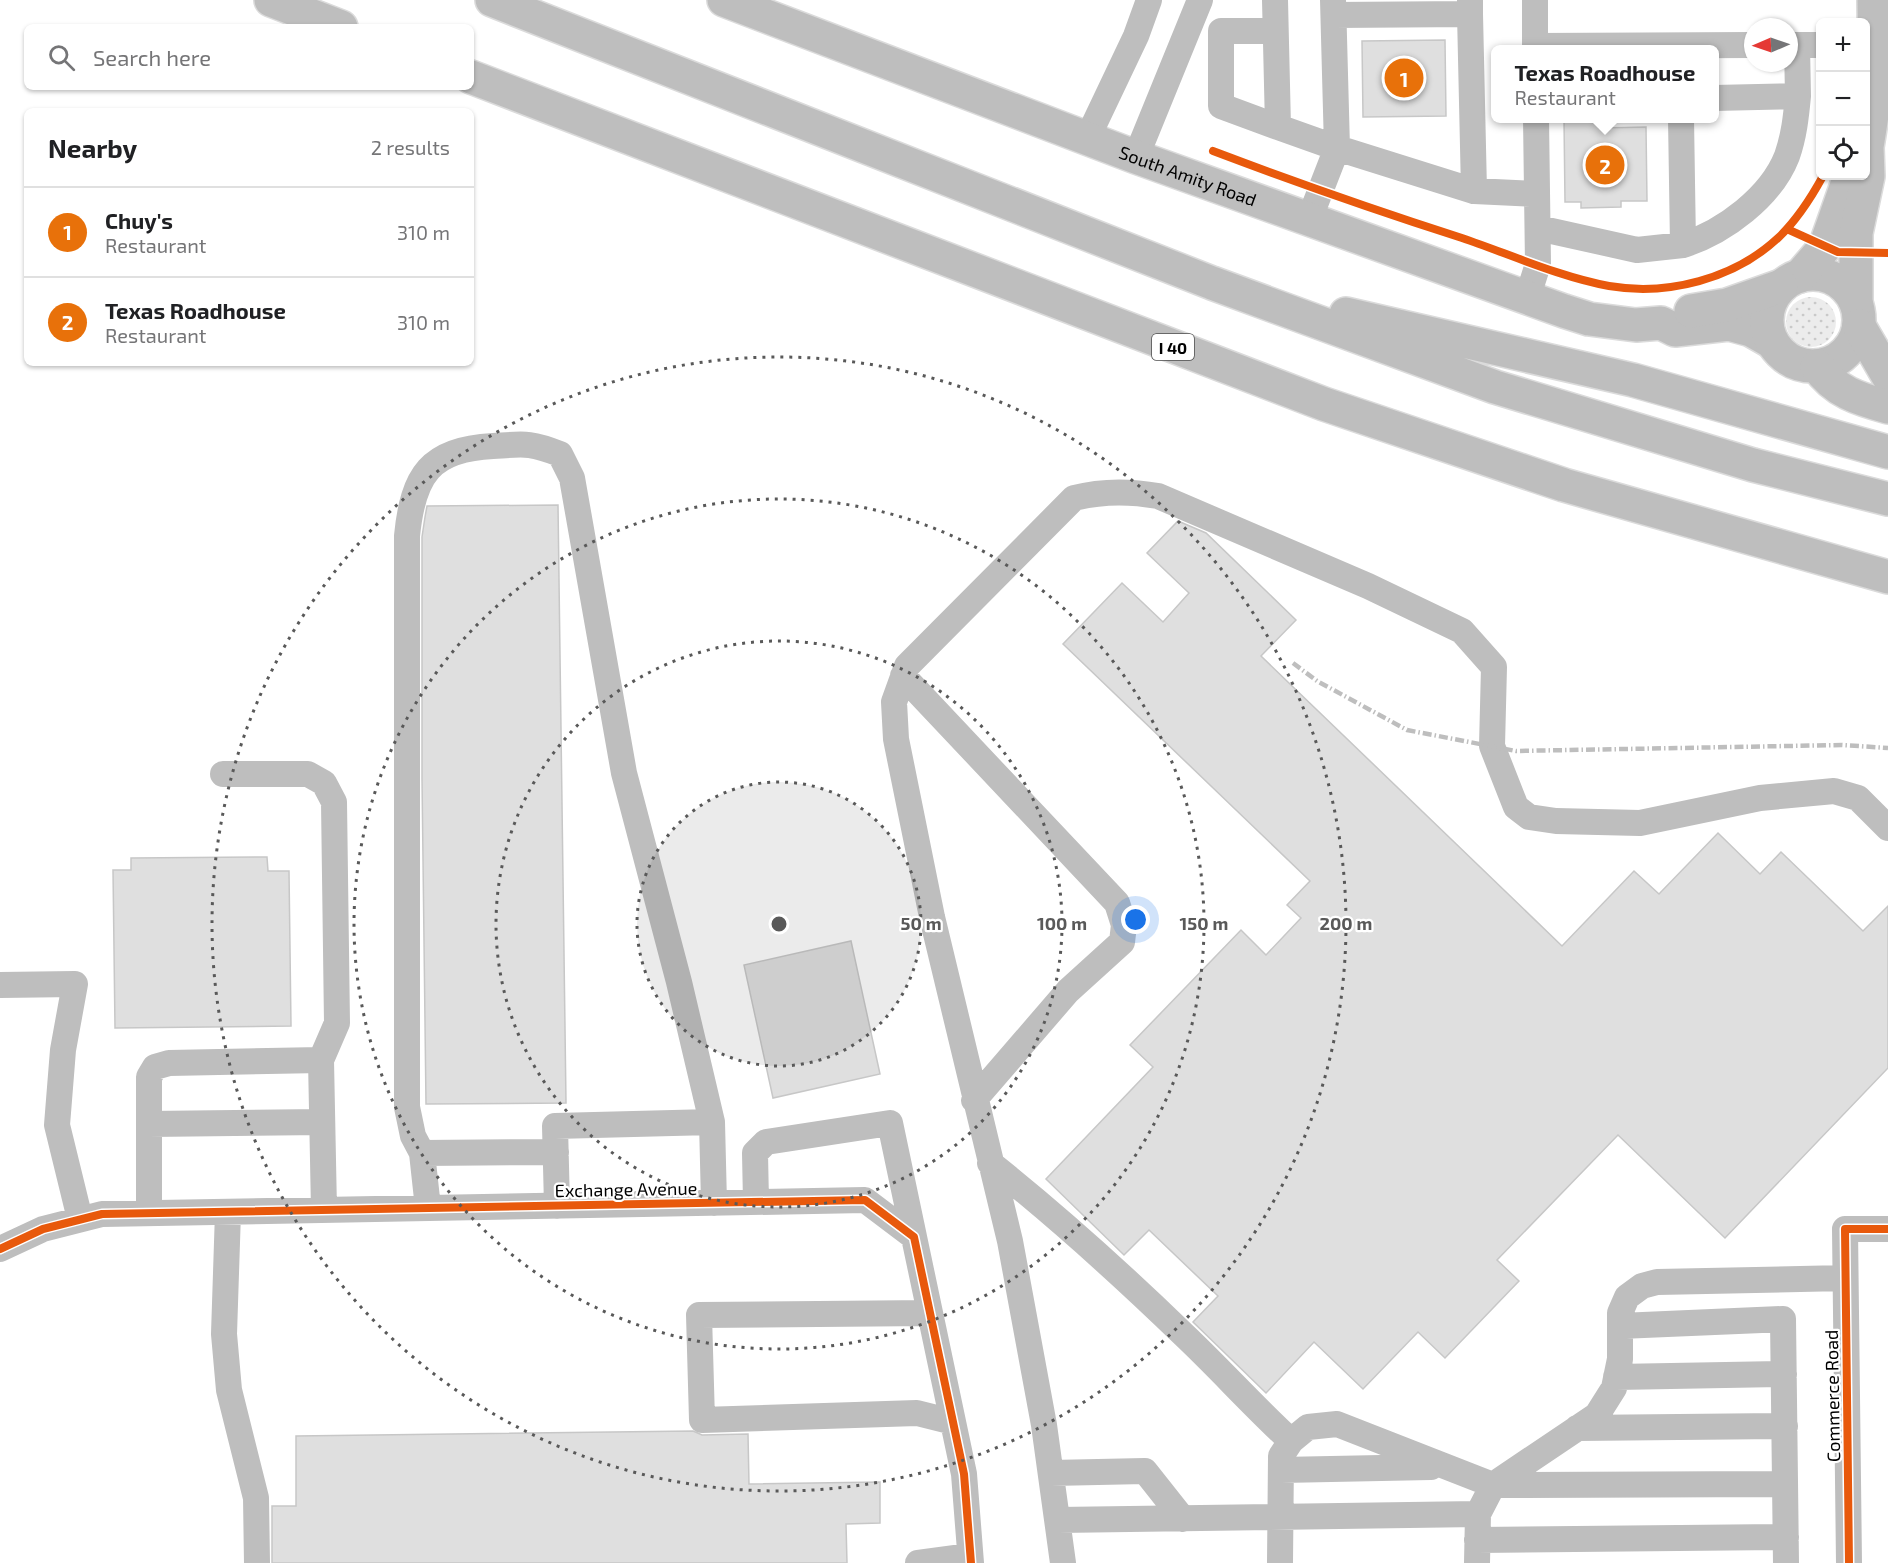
<!DOCTYPE html>
<html lang="en">
<head>
<meta charset="utf-8">
<style>
  body { margin:0; font-family:"Exo 2",sans-serif; background:#f6f6f6; color:#202124 }
  .controls { position:absolute; right:18px; top:18px; display:grid; overflow:hidden; border-radius:9px; box-shadow:0 2px 4px #0004 }
  .controls button { width:54px; height:54px; display:grid; place-items:center; padding:0; border:0; border-bottom:2px solid #e0e0e0; background:#fff; color:#202124; font:30px sans-serif }
  .compass { position:absolute; left:1744px; top:18px; width:54px; height:54px; border-radius:50%; background:#fff; box-shadow:0 2px 4px #0004; rotate:268deg }
  .you { position:absolute; left:1136px; top:920px; width:21px; height:21px; margin:-15px; border:4px solid #fff; border-radius:50%; background:#1a73e8; box-shadow:0 0 0 9px #1a73e833 }
  .badge { display:grid; place-items:center; width:39px; height:39px; border-radius:50%; background:#0b8043; color:#fff; font-size:20px; font-weight:700 }
  .pin { position:absolute; translate:-50% -50%; border:3px solid #fff; box-shadow:0 2px 6px #0006 }
  .popup { position:absolute; left:1491px; top:45px; width:228px; height:78px; box-sizing:border-box; display:grid; place-content:center; border-radius:9px; background:#fff; filter:drop-shadow(0 2px 4px #0005); font-size:20px; white-space:nowrap; color:#757577 }
  .popup b { font-size:22px; color:#202124 }
  .popup::after { content:''; position:absolute; left:50%; top:100%; margin-left:-12px; border:12px solid transparent; border-top-color:#fff }
  .list { margin:0; padding:0; list-style:none }
  h2 { display:flex; justify-content:space-between; align-items:center; height:78px; margin:0; padding:0 24px; font-size:26px }
  h2 small { font-size:20px; font-weight:400; color:#757577 }
  .list li { display:grid; grid-template-columns:39px 1fr auto; gap:18px; align-items:center; box-sizing:border-box; height:90px; padding:0 24px; border-top:2px solid #e0e0e0 }
  .list b { display:block; font-size:22px; white-space:nowrap }
  .list p { margin:0; font-size:20px; white-space:nowrap; color:#757577 }
  .list em { font-size:20px; font-style:normal; color:#757577 }
  .icon { flex:none; width:33px; height:33px; fill:none; stroke:currentColor; stroke-width:2; stroke-linecap:round; stroke-linejoin:round }
  .map { position:relative; flex:none; width:1888px; height:1563px; overflow:hidden }
  .search { position:absolute; background:#fff; box-shadow:0 2px 4px #0004; left:24px; top:24px; width:450px; height:66px; display:flex; align-items:center; gap:15px; box-sizing:border-box; padding:0 21px; border-radius:9px; color:#757577; font-size:22px }
  .panel { position:absolute; background:#fff; box-shadow:0 2px 4px #0004; left:24px; top:108px; width:450px; height:258px; border-radius:9px }
  .map>svg:first-child { display:block }
  .grass { fill:url(#grass-dots) }
  .building { fill:#dfdfdf; stroke:#c7c7c7; stroke-width:1.5 }
  .lines { fill:none; stroke-linecap:round; stroke-linejoin:round }
  .major-casing { stroke:#dbdbdb; stroke-width:36 }
  .highway-casing { stroke:#dbdbdb; stroke-width:36 }
  .minor { stroke:#bebebe; stroke-width:26 }
  .major { stroke:#bebebe; stroke-width:33 }
  .highway { stroke:#bebebe; stroke-width:33 }
  .rail { stroke:#bebebe; stroke-width:4.5; stroke-dasharray:9 3 1.5 3; stroke-linecap:butt }
  .cycleway-casing { stroke:#fff; stroke-width:11 }
  .cycleway { stroke:#e8590c; stroke-width:8 }
  .ring { fill:none; stroke:#595959; stroke-width:3; stroke-dasharray:3 6 }
  .labels { text-anchor:middle; dominant-baseline:central; stroke-width:4.5; stroke-linejoin:round; paint-order:stroke }
  .shield { fill:#fff; stroke:#4c4c4c; stroke-width:1.5 }
  .shield-label { font-size:16px; font-weight:bold; fill:#000 }
  .street-label { font-size:18px; fill:#000; stroke:#fff }
  .centre { fill:#595959; stroke:#fff; stroke-width:3 }
  .ring-label { font-size:18px; text-anchor:middle; font-weight:bold; fill:#595959; stroke:#fff; stroke-width:4.5; stroke-linejoin:round; paint-order:stroke }
</style>
</head>
<body>
<div class="map">
<svg width="1888" height="1563" viewBox="0 0 1888 1563">
  <defs>
    <pattern id="grass-dots" width="8" height="8" patternUnits="userSpaceOnUse" patternTransform="scale(1.5)"><rect width="8" height="8" fill="#ececec"/><path d="M2 2h.1M6 6h.1" fill="none" stroke="#c9c9c9" stroke-width="1.8" stroke-linecap="round"/></pattern>
  </defs>
  <rect width="100%" height="100%" fill="#fff"/>
  <path class="grass" d="M1786 322a25 25 0 1 1 50 0a25 25 0 1 1-50 0Z"/>
  <path class="building" d="M1445,40L1446,116L1363,117L1362,41Z
    M1599,119V128L1646,127L1647,201H1621V207L1581,208V202H1565L1564,120Z
    M558,505L566,1103L426,1104L422,778V537L425,517L427,506Z
    M1178,521L1206,533L1296,620L1261,656L1562,946L1634,871L1659,894L1718,833L1760,874L1781,852L1863,931L1888,906V1068L1725,1238L1618,1135L1497,1260L1519,1281L1445,1358L1418,1332L1363,1389L1314,1342L1266,1393L1193,1322L1218,1296L1149,1230L1124,1255L1046,1179L1153,1067L1130,1045L1241,930L1266,955L1301,918L1287,905L1310,881L1063,644L1122,583L1163,622L1189,593L1147,553Z
    M267,857L268,871H289L291,1026L115,1028L113,870H131V858Z
    M851,941L880,1074L773,1098L744,965Z
    M693,1431L702,1435L748,1434L749,1484L880,1482V1523L846,1524L847,1563H272V1506H296V1436Z"/>
  <g class="lines">
    <g class="major-casing">
      <g id="major">
        <path id="s1" d="M724,0L1136,157L1564,311L1589,319L1636,325L1661,323L1675,330L1729,324L1751,330L1772,342"/>
        <circle cx="1813" cy="320" r="46"/>
        <path d="M1800,276L1825,247L1850,176"/>
        <path d="M1856,303V233L1868,176L1867,147L1875,96L1874,0"/>
        <path d="M1691,311L1727,305L1781,286"/>
        <path d="M1859,326L1888,376"/>
        <path d="M1817,366C1835,392 1859,399 1888,407"/>
      </g>
    </g>
    <g class="highway-casing">
      <path id="highway" d="M271,0L341,27
        M492,0L1212,283L1495,387L1753,465L1888,499
        M471,77L1324,404L1564,485L1888,577
        M1346,314L1633,380L1888,452"/>
    </g>
    <path class="minor" d="M1275,0L1278,127L1221,106V31H1275
      M1333,0L1337,148L1474,191L1537,194
      M1535,0V50
      M1470,14L1474,191
      M1334,15L1470,14V0
      M1789,45H1820
      M1535,46L1753,45
      M1714,98L1798,96L1797,45
      M1681,118L1683,245C1724,232 1771,197 1787,156C1794,136 1796,117 1798,96
      M1278,127L1337,148L1309,220
      M1088,137L1136,36L1149,0
      M1136,157L1200,0
      M1538,228L1637,250L1683,245
      M1527,299L1538,264L1536,118
      M903,676L1117,903L1124,925L1122,942L1068,991L974,1100
      M223,774H308L324,783L334,802L337,1023L321,1060L324,1210
      M0,985L75,984L63,1050L57,1125L80,1219
      M149,1124L322,1122
      M422,1153L556,1152
      M990,1163C1058,1217 1122,1275 1184,1335C1221,1370 1254,1407 1291,1441
      M756,1202L755,1153L766,1142L890,1123L914,1237
      M557,1206L555,1126L712,1122
      M428,1208L422,1153L413,1136L407,1107V536C413,475 430,449 493,446C524,444 530,442 560,454L572,478L624,773L679,982L712,1122L714,1203
      M228,1212L224,1334L229,1390L256,1498L257,1563
      M149,1213V1077L155,1067L169,1063L321,1060
      M0,1249L43,1229L102,1214L865,1200L914,1237L964,1474L971,1563
      M930,1313L699,1315L702,1420L917,1413L953,1422
      M1620,1326L1783,1319L1786,1563
      M1616,1377L1784,1374
      M1577,1428L1785,1426
      M1281,1470L1431,1467
      M1051,1473L1145,1471L1183,1519
      M1058,1520L1478,1514
      M1477,1540L1786,1537
      M918,1563L970,1556
      M1063,1563L1044,1425L1010,1241L932,917L896,739L894,702L907,666L1074,498C1101,491 1130,491 1158,496L1368,586L1462,631L1494,667L1492,746L1516,807L1529,817L1556,821L1640,823L1760,798L1834,791L1858,798L1888,828
      M1280,1563L1281,1456L1291,1441L1308,1427L1337,1424L1493,1485L1785,1484
      M1477,1563L1478,1514L1493,1485L1597,1415L1614,1388L1620,1359V1313L1627,1297L1642,1286L1657,1282L1845,1278
      M1849,1563L1845,1229H1888"/>
    <use href="#major" class="major"/>
    <use href="#highway" class="highway"/>
    <path class="rail" d="M1293,663L1317,681L1407,730L1516,751L1842,745L1888,748"/>
    <g class="cycleway-casing">
      <path id="cycleway" d="M1213,151C1295,182 1378,211 1462,238C1509,254 1560,277 1609,286C1668,296 1734,279 1778,238C1797,220 1811,198 1823,176
        M1787,229L1838,252L1888,253
        M0,1249L43,1229L102,1214L865,1200L914,1237L964,1474L971,1563
        M1849,1563L1845,1229H1888"/>
    </g>
    <use href="#cycleway" class="cycleway"/>
  </g>
  <circle cx="779" cy="924" r="142" fill="#595959" fill-opacity=".12"/>
  <g class="ring">
    <circle cx="779" cy="924" r="142"/>
    <circle cx="779" cy="924" r="283"/>
    <circle cx="779" cy="924" r="425"/>
    <circle cx="779" cy="924" r="567"/>
  </g>
  <g class="labels">
    <rect class="shield" x="1152" y="334" width="42" height="26" rx="4.5"/>
    <g class="shield-label">
      <text x="1173" y="347">I 40</text>
    </g>
    <g class="street-label">
      <text stroke="none"><textPath href="#s1" startOffset="496">South Amity Road</textPath></text>
      <text transform="translate(626 1189) rotate(-1)">Exchange Avenue</text>
      <text transform="translate(1832 1396) rotate(-91)">Commerce Road</text>
    </g>
  </g>
  <circle cx="779" cy="924" r="9" class="centre"/>
  <g class="ring-label">
    <text x="921" y="930">50 m</text>
    <text x="1062" y="930">100 m</text>
    <text x="1204" y="930">150 m</text>
    <text x="1346" y="930">200 m</text>
  </g>
</svg>
<div class="controls">
<button>+</button>
<button>−</button>
<button><svg class="icon" aria-label="locate" viewBox="0 0 24 24"><circle cx="12" cy="12" r="6"/><path d="M12 2v4M12 18v4M2 12h4M18 12h4"/></svg></button>
</div>
<svg class="compass" viewBox="-18 -18 36 36"><path d="M0-13l5 13h-10z" fill="#e53935"/><path d="M0 13l5-13h-10z" fill="#757577"/></svg>
<div class="you"></div>
<div class="pin badge" style="left:1404px;top:78px;background:#e8710a">1</div>
<div class="pin badge" style="left:1605px;top:165px;background:#e8710a">2</div>
<div class="popup"><b>Texas Roadhouse</b>Restaurant</div>
<div class="search"><svg class="icon" aria-label="search" viewBox="0 0 24 24"><circle cx="10" cy="10" r="6"/><path d="M15 15l6 6"/></svg>Search here</div>
<section class="panel">
<h2>Nearby<small>2 results</small></h2>
<ul class="list">
<li><span class="badge" style="background:#e8710a">1</span><div><b>Chuy's</b><p>Restaurant</p></div><em>310 m</em></li>
<li><span class="badge" style="background:#e8710a">2</span><div><b>Texas Roadhouse</b><p>Restaurant</p></div><em>310 m</em></li>
</ul>
</section>
</div>
</body>
</html>
